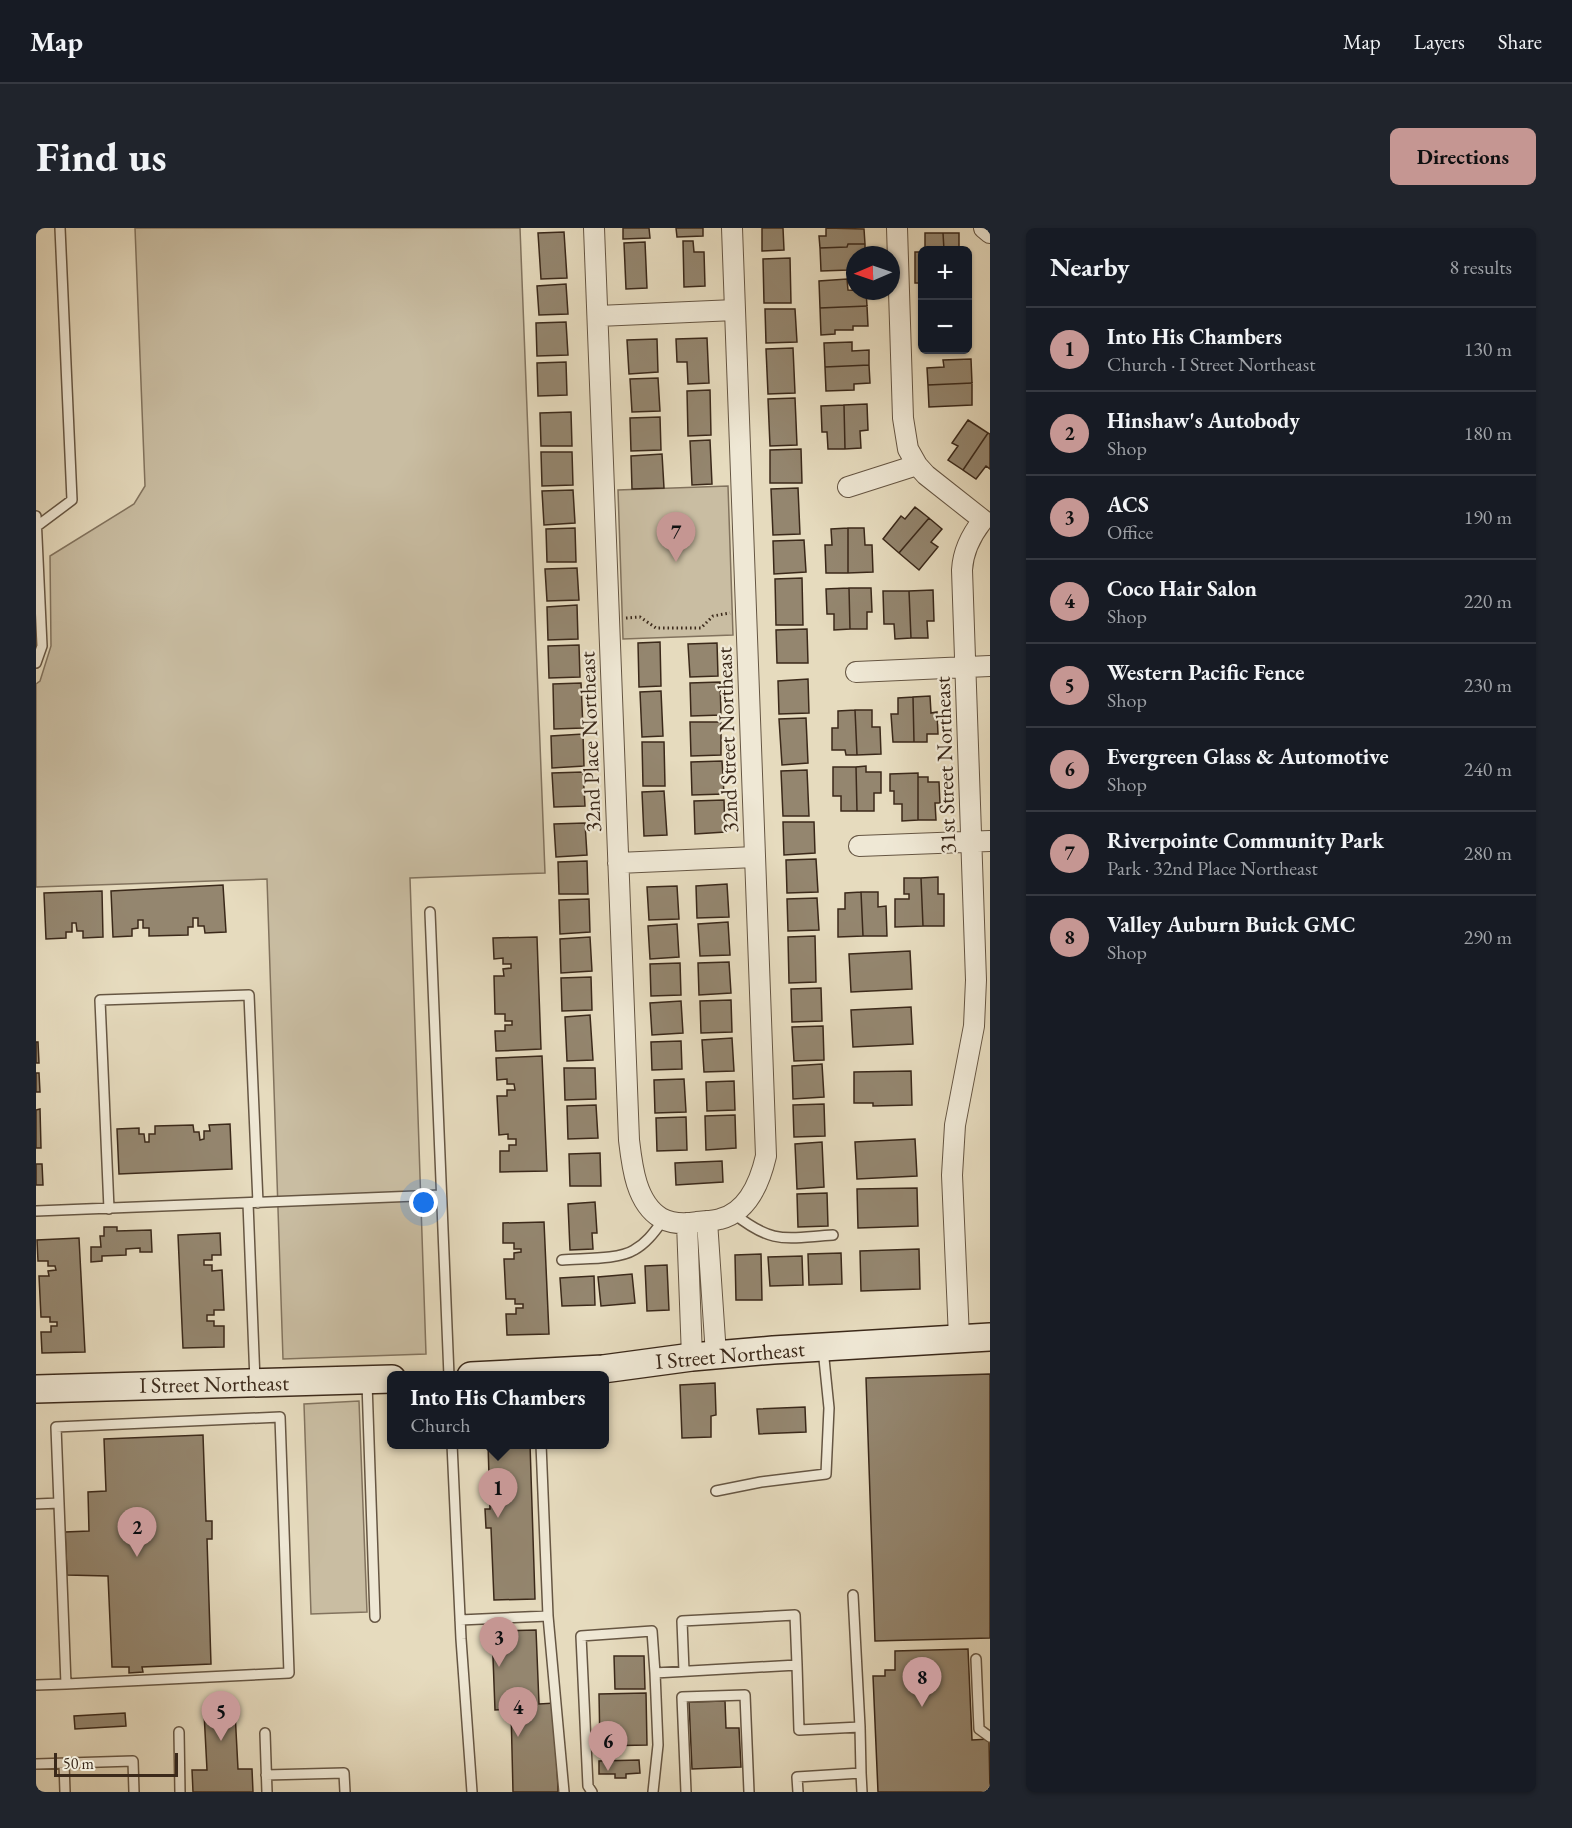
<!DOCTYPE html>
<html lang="en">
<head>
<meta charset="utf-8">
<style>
  body { margin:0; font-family:"EB Garamond",serif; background:#20242c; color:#f1f3f6 }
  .controls { position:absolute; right:18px; top:18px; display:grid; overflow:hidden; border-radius:9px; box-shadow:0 2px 4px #0004 }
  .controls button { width:54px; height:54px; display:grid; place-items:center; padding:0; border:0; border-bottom:2px solid #363941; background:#171b24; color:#f1f3f6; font:30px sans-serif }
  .compass { position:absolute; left:810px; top:18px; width:54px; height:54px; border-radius:50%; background:#171b24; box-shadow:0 2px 4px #0004; rotate:268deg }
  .scale { position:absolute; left:18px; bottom:15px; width:124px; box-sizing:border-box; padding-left:6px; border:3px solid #3b291a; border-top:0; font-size:16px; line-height:21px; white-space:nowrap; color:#3b291a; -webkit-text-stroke:4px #efe8d5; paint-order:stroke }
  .you { position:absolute; left:388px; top:975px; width:21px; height:21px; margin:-15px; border:4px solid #fff; border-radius:50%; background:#1a73e8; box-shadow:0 0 0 9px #1a73e833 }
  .badge { display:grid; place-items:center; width:39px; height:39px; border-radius:50%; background:#c59692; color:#111; font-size:20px; font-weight:700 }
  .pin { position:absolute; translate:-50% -50px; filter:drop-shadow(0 2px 3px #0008) }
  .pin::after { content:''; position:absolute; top:32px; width:21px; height:18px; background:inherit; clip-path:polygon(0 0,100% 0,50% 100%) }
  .popup { position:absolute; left:351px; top:1143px; width:222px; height:78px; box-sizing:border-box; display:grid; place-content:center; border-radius:9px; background:#171b24; filter:drop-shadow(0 2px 4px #0005); font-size:20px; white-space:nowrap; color:#9ea1a6 }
  .popup b { font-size:22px; color:#f1f3f6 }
  .popup::after { content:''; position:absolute; left:50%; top:100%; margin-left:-12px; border:12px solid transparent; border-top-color:#171b24 }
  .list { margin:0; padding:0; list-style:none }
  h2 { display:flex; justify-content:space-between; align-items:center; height:78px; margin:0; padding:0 24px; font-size:26px }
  h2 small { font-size:20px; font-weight:400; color:#9ea1a6 }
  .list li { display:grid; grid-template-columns:39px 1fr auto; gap:18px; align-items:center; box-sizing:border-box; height:84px; padding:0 24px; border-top:2px solid #363941 }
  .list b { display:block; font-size:22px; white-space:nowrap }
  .list p { margin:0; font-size:20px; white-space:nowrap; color:#9ea1a6 }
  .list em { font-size:20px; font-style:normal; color:#9ea1a6 }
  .map { position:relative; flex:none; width:954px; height:1564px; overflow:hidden; border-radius:9px }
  header { display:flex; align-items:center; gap:36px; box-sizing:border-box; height:84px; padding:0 30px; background:#171b24; border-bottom:2px solid #363941 }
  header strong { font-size:28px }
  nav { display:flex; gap:33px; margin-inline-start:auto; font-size:21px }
  .intro { display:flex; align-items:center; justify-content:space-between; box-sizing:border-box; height:144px; padding:0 36px }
  h1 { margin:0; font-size:42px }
  .button { padding:15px 27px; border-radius:9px; background:#c59692; color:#111; font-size:21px; font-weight:700 }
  main { display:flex; gap:36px; padding:0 36px }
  aside { flex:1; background:#171b24; border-radius:9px; box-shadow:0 2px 4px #0004 }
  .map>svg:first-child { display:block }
  .green { fill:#c9bda2; stroke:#82735e; stroke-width:1.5 }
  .building { fill:#94866f; stroke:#3b291a; stroke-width:1.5 }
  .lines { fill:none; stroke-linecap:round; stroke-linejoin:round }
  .lane-casing { stroke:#665643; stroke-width:12 }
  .street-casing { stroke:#665643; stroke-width:22 }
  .secondary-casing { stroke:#3b291a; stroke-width:30 }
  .path { stroke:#3b291a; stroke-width:3; stroke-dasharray:1.5 3; stroke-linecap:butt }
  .lane { stroke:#efe8d5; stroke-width:9 }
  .street { stroke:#efe8d5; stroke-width:20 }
  .secondary { stroke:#efe8d5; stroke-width:27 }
  .labels { text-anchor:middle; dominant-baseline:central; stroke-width:4.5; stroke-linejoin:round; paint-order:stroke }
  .street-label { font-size:22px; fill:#3b291a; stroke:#efe8d5 }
</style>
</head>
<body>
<header>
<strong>Map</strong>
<nav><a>Map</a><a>Layers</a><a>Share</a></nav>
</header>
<div class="intro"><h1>Find us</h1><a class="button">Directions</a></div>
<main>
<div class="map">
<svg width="954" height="1564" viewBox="0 0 954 1564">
  <rect width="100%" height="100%" fill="#e6dbbe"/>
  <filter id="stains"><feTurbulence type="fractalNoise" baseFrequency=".00333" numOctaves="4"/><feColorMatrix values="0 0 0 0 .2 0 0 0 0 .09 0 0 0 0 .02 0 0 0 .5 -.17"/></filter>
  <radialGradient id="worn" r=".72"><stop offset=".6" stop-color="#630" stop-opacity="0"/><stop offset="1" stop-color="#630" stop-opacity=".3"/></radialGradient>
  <path class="green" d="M99,0H484L509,645L374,650L390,1126L247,1131L231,651L0,659V456L4,453L15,418L14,328L98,276L109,258Z
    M692,258L697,407L587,411L582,262Z
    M323,1173L331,1384L275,1386L268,1176Z"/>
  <path class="building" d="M587,0H613L614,10L587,11Z
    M640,0H667V8L641,9Z
    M726,0H747L748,22L726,23Z
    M790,0L828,1L829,16H812L811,19L784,20L783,8H790Z
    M528,4L531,50L505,51L502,5Z
    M889,5H907L908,22H889Z
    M907,5H923V20H931V22H908Z
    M647,13H657L658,24H668L669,58L648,59Z
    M609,14L611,60L590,61L588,15Z
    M812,16H829V27H819V35H813V42L785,43L784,20L811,19Z
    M879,24H886V55H879Z
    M754,30L755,75H728L727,31Z
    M811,51L812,62L830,63L831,78L784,80L783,53Z
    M530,56L532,86L503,87L501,58Z
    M831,78L832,98H817V102H799V106L785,107L784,80Z
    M729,81H759L761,114L730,115Z
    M530,94L532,127L501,128L500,95Z
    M932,96H934L935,119L932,120Z
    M671,110L673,155L652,156L651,134H641L640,111Z
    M621,111L622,144L593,146L591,112Z
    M816,114V123L833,122V137L789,139L788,115Z
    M757,120L759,165L732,166L730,121Z
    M935,131L936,155L892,157L891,140L908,139L907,132Z
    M530,134L531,167L502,168L501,135Z
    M833,137L834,155L818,156V162L790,163L789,139Z
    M622,150L624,183L596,184L594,151Z
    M936,155V177L893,179L892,157Z
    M674,162L675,207L652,208L651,163Z
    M759,170L761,217L734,218L732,171Z
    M831,176L832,202L824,203L825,220L809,221L808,177Z
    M808,177L809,221H792L791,204H786L785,178Z
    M535,184L536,218H505L504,185Z
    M624,189L625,222L595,223L594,190Z
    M932,192L952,205L927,242L912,232L922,218L916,215Z
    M952,205L954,206V241L950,238L940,251L927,242Z
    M674,212L676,256L656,257L654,213Z
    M765,221L766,255H734V222Z
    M505,224H536L537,257L506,258Z
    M626,226L628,260L596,261L595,228Z
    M762,260L764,306L737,307L735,261Z
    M537,262L539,295L508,297L506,263Z
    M879,279L893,290L863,325L847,311L865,288L869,291Z
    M893,290L906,301L895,314L902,319L883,342L863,325Z
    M539,300L540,334H511L510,301Z
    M812,300H828L829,317H836L837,344L812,345Z
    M812,300V345H790L789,317H796L795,301Z
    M768,312L770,344L738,346L737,313Z
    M541,340L543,372L511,373L509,341Z
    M766,350L767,397H740L739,351Z
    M813,360H835L836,384H831V401H814Z
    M813,360L814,401L798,402V386H791L790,361Z
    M897,362L898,393H891L892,410H875L873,363Z
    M847,363H873L875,410L859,411L858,396H848Z
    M541,377L542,411L512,412L511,379Z
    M771,401L772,435H741L740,402Z
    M624,414L625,458L603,459L602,415Z
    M681,415L682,448L654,449L652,416Z
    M543,417L544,449L513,450L512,418Z
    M772,451L773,485L743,486L742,453Z
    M684,454L685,487L655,488L654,455Z
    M545,455L547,500L518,501L517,456Z
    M625,463L627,508L606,509L604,464Z
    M894,468L895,485L901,484L902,506H891V514H878L877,469Z
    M877,469L878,514H857L855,486H862V470Z
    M819,482L821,527H810L809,522H796V500H802V483Z
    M819,482H836V499H844L845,526L821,527Z
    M770,490L772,535L746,537L743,491Z
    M654,494H685V527L655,528Z
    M547,506L548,538L516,540L515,508Z
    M606,514H628L629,558H607Z
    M686,533L688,566L656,567L655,534Z
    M830,538V544H845V565H838V583H821L820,539Z
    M797,539H820L821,583H805V568H797Z
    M771,542L773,588H747L745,543Z
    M547,544L549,578L518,579L516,545Z
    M882,545V592L866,593V576H858V563H854V546Z
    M882,549H892V554H903L904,575H899L900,592H882Z
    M628,563L631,607L608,608L606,564Z
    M688,572L689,604L659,606L658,573Z
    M747,594H778L779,625L748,627Z
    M549,595L551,627L520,629L518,596Z
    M780,631L782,664L751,665L750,632Z
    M551,633L552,666H523L522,634Z
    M902,649V666H908V698H887L885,650Z
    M868,650H885L887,698L859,699V671H873V666H868Z
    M691,656L693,689L661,690L660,658Z
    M187,657L190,704L169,705L168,698H162V690H157V699H152V707L113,708V700H107V692H102V700L96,701V708L77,709L75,663Z
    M641,658L643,691L613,692L611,659Z
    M66,663L67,709L47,710V703H41L40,695H36V704H30V710L10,711L8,665Z
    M825,664H842V679L850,678L851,708H827Z
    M825,664L827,708L802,709V681H809V665Z
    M781,670L783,702L752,703L751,671Z
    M553,671L554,704L524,706L523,672Z
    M692,694L694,727L664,728L662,696Z
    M641,696L643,729L614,731L612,698Z
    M779,708L780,754L753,755L752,709Z
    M501,709L505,821L460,823L459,803H469V797H476V793H469V786H459L458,748H468L467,741L475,740V736H467V730L458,731L457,710Z
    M554,709L556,743L525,745L524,711Z
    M874,723L876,761L815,764L813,726Z
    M693,734L695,765L663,767L662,735Z
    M644,735L645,767L615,768L614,736Z
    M555,749L556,782L526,783L525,750Z
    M785,760L786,793L756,794L755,761Z
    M695,772L696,804L665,805L664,773Z
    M645,773L647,805L616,807L614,775Z
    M875,779L877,816L817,819L815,782Z
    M554,787L557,832L531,833L529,789Z
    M787,798L788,832L758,833L756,799Z
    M696,810L698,843L668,844L666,812Z
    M645,813L646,841L616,842L615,814Z
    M0,814H2L3,835H0Z
    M506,828L511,943L464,944V923H473V917H480V911H472V906L463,907L461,868H471V862H479L478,856H471V851L461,852L460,830Z
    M786,836L788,869L757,871L756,838Z
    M528,840H559L560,871L529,872Z
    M875,843L876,877L837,878V875H818V844Z
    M0,845H3L4,864H0Z
    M648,851L650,884L619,885L618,852Z
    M698,853L699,882L671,883L670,854Z
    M788,876L789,908L758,909L757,877Z
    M560,877L562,910L532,911L531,878Z
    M4,881L5,920H0V882Z
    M699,887L700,920L670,922L669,888Z
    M650,889L651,922L621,923L620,890Z
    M194,896L196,941L83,946L81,901L103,900V906H108L109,914H113V906H119V898L157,897L158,904H163L164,912L168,911V903H174L173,897Z
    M879,911L881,948L821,951L819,914Z
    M786,914L788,959L761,961L759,916Z
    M564,925L565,958H534L533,926Z
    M686,933L687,954L640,957L639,935Z
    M0,936H6L7,957H0Z
    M881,960L882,998L822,1000L821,961Z
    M791,965L792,998L762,999L761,966Z
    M559,974L561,1005H556L557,1021L534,1022L532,976Z
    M508,994L513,1106L471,1107L470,1086H480V1080H487V1076H479V1071H470L468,1031H478V1025L485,1024V1021H478V1015H467V995Z
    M68,999H81V1003L115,1002L116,1024H104V1020L90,1021V1027L66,1028V1033L55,1034V1019H65L64,1008H68Z
    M184,1005L185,1027H176V1032H168V1037H176V1043L186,1042L188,1082H178V1087H171V1093H178V1098H188V1119L147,1120L142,1007Z
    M43,1010L49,1124L6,1125L5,1104H15V1098H21V1094H14V1089H5L3,1048H13L12,1043L20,1042L19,1038H12V1033H2L1,1012Z
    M883,1021L884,1061L825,1063L824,1023Z
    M805,1025L806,1056L773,1057L772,1026Z
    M725,1026L726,1072H700L699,1027Z
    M766,1028L767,1057L734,1058L732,1029Z
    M631,1037L633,1082L611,1083L609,1038Z
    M596,1046L599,1075L565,1078L562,1049Z
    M558,1048L559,1077L526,1078L524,1050Z
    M954,1146V1410L839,1413L830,1150Z
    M679,1155L680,1187L675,1188V1209L646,1210L644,1157Z
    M769,1179L770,1204L723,1206L721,1181Z
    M167,1207L170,1293H176V1311H171L175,1436L106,1439L107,1444L93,1445V1439H76L72,1348L31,1347L29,1304L53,1303L52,1264L70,1263L68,1211Z
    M452,1216H494L499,1371L458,1372L455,1300H450L449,1281H454Z
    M500,1402L503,1476L519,1475L522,1564H477L475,1481L459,1482L456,1403Z
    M932,1421L936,1512L953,1511L954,1564H842L837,1448H849V1442H859V1423Z
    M578,1428H608L609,1461H579Z
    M610,1465L611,1517L564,1518L563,1466Z
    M689,1473L690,1500H703L705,1539L656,1541L653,1474Z
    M168,1484H199L202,1541H216L217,1564H157L156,1542H171Z
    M89,1485L90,1498L39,1501L38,1488Z
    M603,1532L604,1545L590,1546V1550H579V1546H563V1533Z"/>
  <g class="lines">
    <g class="lane-casing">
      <path id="lane" d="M0,288L6,418L0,435
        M0,299L36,272L24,0
        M394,684L413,1148
        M212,975L219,1153
        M73,981L64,772L213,767L222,975
        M0,983L405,967
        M697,985C737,1017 749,1010 797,1007
        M526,1032C545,1030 582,1032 598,1022C611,1015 619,1003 628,991
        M331,1155L339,1389
        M416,1216L425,1411L436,1564
        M680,1263L725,1254L790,1246L793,1180L787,1121
        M0,1276L23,1275
        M512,1388L528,1564
        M424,1392L512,1388L505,1216
        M940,1431L943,1501L954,1509
        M648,1443L646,1393L759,1387L761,1437
        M0,1457L30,1456L253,1445L244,1189L20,1199L30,1456
        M824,1499L825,1545
        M143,1504L144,1564
        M229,1505L231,1564
        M28,1535L29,1564
        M0,1536L97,1533L98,1564
        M230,1547L308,1545L309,1564
        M556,1564L552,1558L545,1408L616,1403L619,1445
        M617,1564L622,1517L619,1445L761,1437L763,1502L824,1499L817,1367
        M650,1564L646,1469L709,1467L713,1564
        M762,1564L761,1549L825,1545L826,1564"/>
    </g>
    <g class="street-casing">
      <path id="street" d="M558,0L593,912C596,938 600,975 625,990C636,996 650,996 661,994C668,993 677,993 684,991C712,984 724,954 730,928L696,0
        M861,0L867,190L872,221L881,237L890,247L947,292C935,307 927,323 926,342L940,752L938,798L919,897L916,947L923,1110
        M948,0L954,5
        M562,88L699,82
        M812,259L881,237
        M820,444L954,438
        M823,618L954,613
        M582,635L719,629
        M671,993L680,1127
        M651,995L656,1129"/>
    </g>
    <g class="secondary-casing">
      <path id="secondary" d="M435,1148L567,1141L656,1129L737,1122L954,1109
        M0,1161L356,1151"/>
    </g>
    <path class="path" d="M590,390L604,389L620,400H665L677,388L694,385"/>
    <use href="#lane" class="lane"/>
    <use href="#street" class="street"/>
    <use href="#secondary" class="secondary"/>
  </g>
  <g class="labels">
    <g class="street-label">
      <text transform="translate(691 512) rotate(-92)">32nd Street Northeast</text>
      <text transform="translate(554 514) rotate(-92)">32nd Place Northeast</text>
      <text transform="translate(909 537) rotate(-92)">31st Street Northeast</text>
      <text transform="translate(694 1127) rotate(-5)">I Street Northeast</text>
      <text transform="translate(178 1156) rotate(-1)">I Street Northeast</text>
    </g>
  </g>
  <rect width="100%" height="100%" filter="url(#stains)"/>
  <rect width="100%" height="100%" fill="url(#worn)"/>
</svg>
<div class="controls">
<button>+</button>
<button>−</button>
</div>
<svg class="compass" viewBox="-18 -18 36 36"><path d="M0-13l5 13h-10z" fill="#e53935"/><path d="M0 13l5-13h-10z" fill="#9ea1a6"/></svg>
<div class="scale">50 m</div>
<div class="you"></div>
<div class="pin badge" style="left:462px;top:1290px">1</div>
<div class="popup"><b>Into His Chambers</b>Church</div>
<div class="pin badge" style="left:101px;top:1329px">2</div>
<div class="pin badge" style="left:463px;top:1439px">3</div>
<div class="pin badge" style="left:482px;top:1509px">4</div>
<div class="pin badge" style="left:185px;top:1513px">5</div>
<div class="pin badge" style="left:572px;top:1543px">6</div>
<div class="pin badge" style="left:640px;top:334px">7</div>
<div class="pin badge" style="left:886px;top:1479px">8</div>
</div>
<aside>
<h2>Nearby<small>8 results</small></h2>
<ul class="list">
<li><span class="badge">1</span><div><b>Into His Chambers</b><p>Church · I Street Northeast</p></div><em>130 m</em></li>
<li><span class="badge">2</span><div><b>Hinshaw's Autobody</b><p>Shop</p></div><em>180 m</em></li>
<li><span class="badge">3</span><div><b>ACS</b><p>Office</p></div><em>190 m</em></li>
<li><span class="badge">4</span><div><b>Coco Hair Salon</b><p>Shop</p></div><em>220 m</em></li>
<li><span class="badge">5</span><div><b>Western Pacific Fence</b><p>Shop</p></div><em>230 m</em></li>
<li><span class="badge">6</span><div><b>Evergreen Glass &amp; Automotive</b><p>Shop</p></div><em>240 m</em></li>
<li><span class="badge">7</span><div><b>Riverpointe Community Park</b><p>Park · 32nd Place Northeast</p></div><em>280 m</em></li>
<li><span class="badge">8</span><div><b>Valley Auburn Buick GMC</b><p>Shop</p></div><em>290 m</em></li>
</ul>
</aside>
</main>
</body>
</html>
